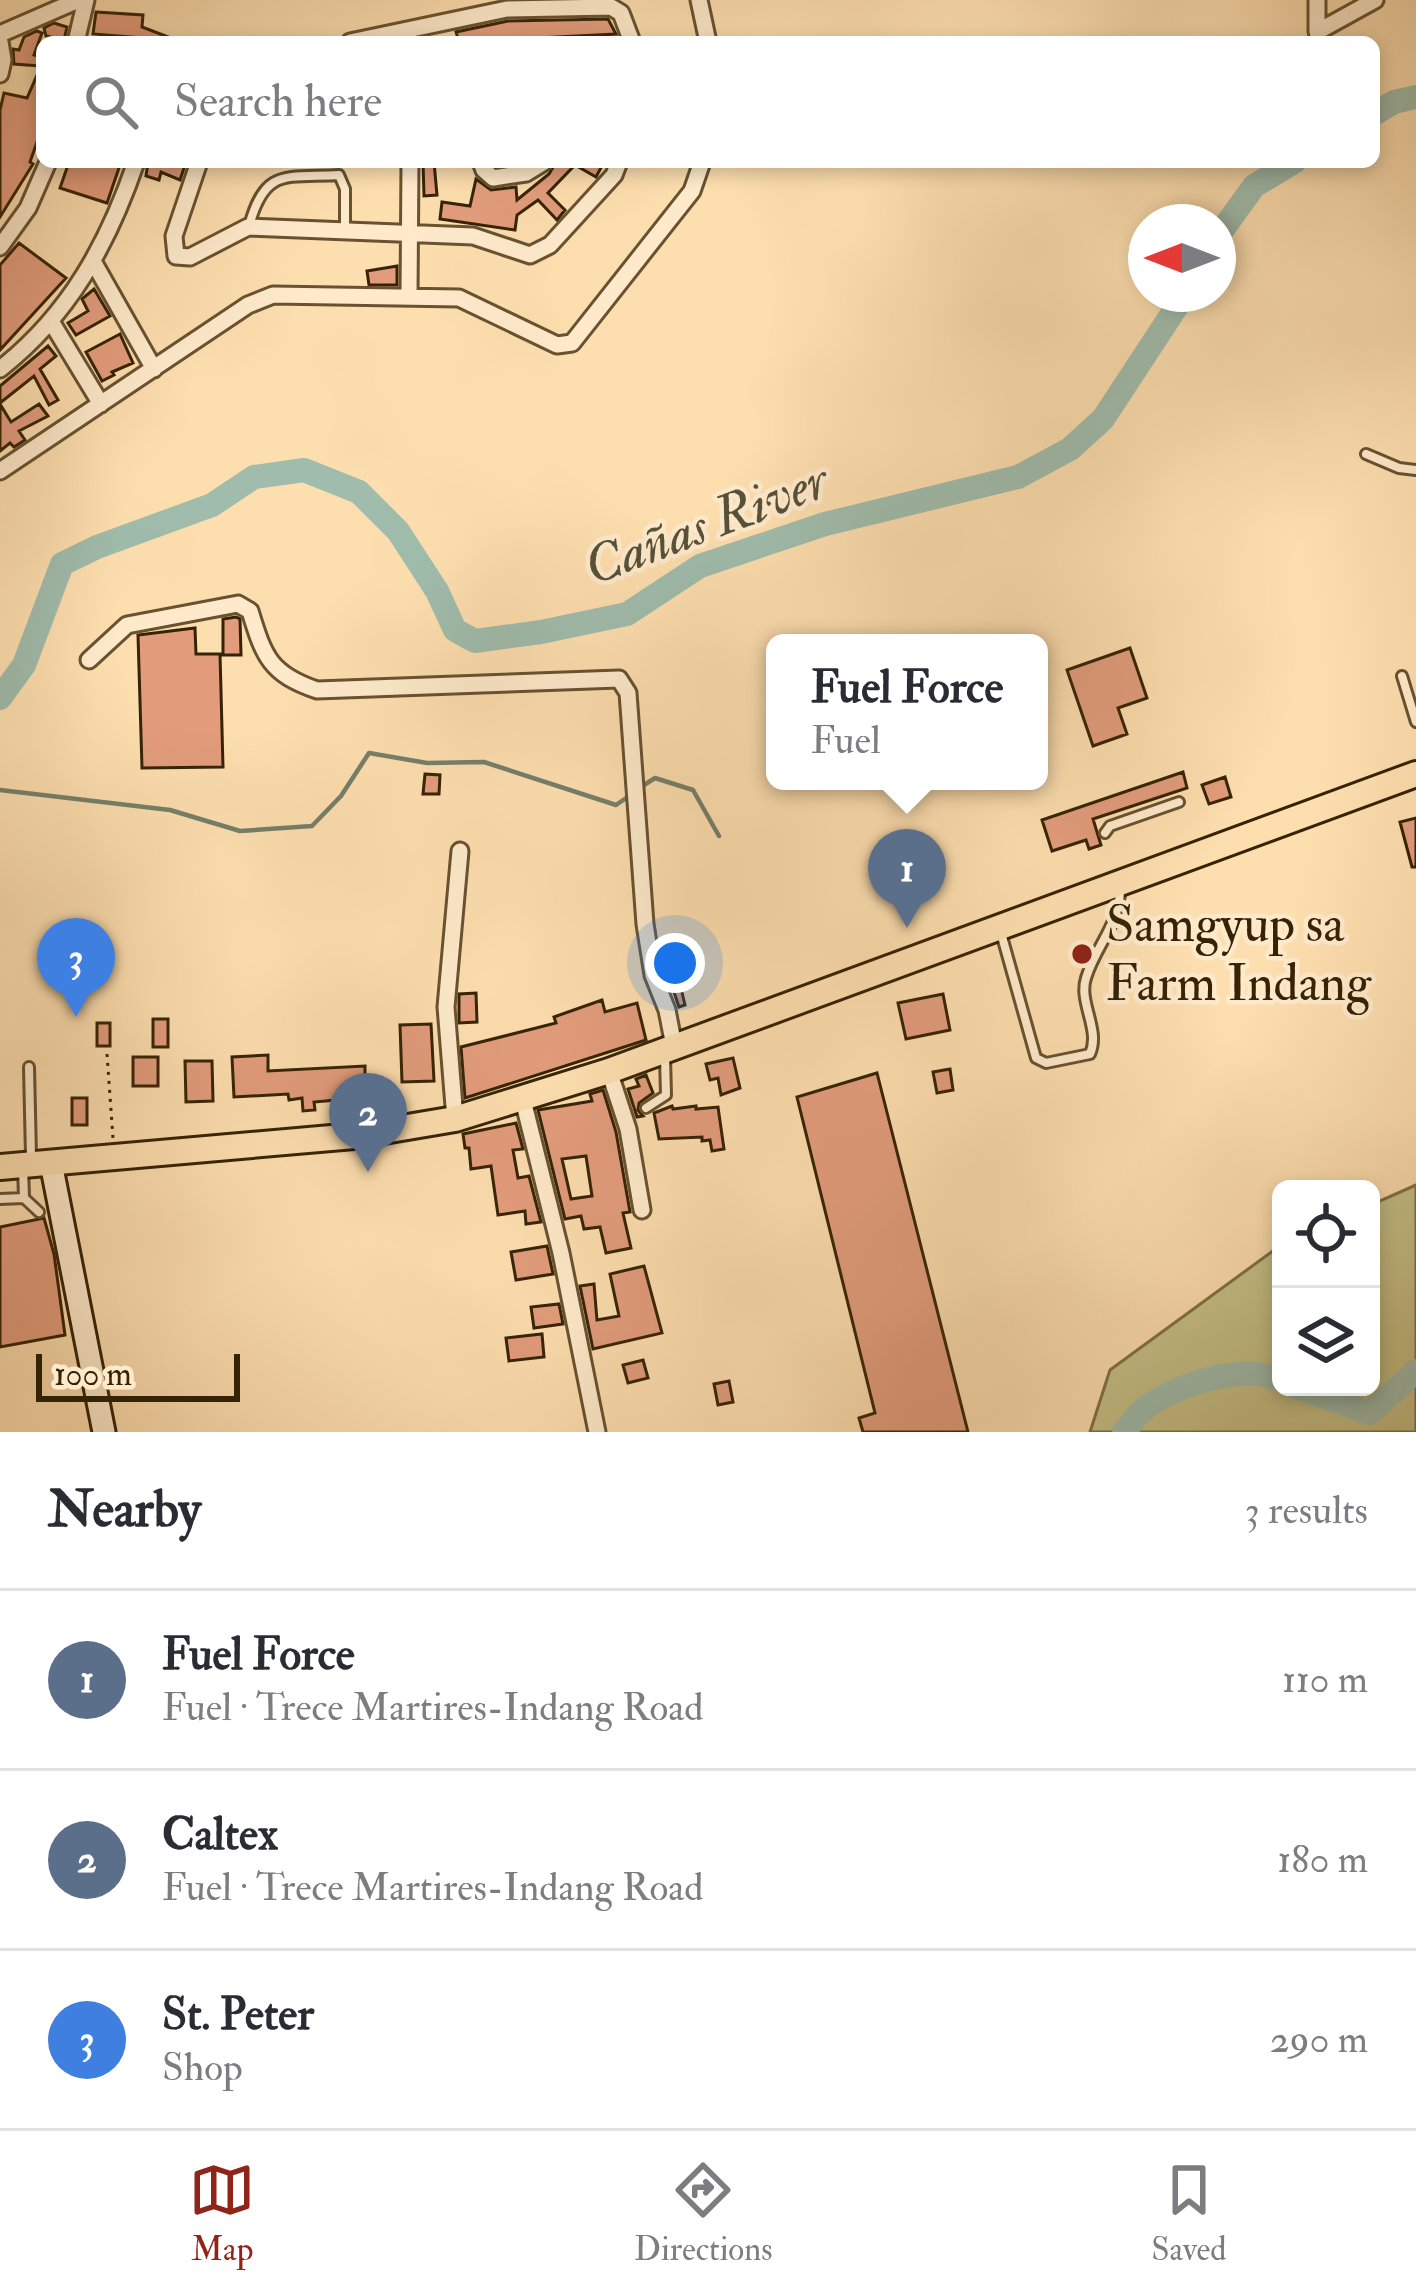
<!DOCTYPE html>
<html lang="en">
<head>
<meta charset="utf-8">
<style>
  body { margin:0; font-family:"IM FELL Double Pica",serif; background:#f7f7f7; color:#2b2b33 }
  .controls { position:absolute; right:36px; bottom:36px; display:grid; overflow:hidden; border-radius:18px; box-shadow:0 6px 18px #0003 }
  .controls button { width:108px; height:108px; display:grid; place-items:center; padding:0; border:0; border-bottom:3px solid #e1e1e2; background:#fff; color:#2b2b33; font:60px sans-serif }
  .compass { position:absolute; left:1128px; top:204px; width:108px; height:108px; border-radius:50%; background:#fff; box-shadow:0 6px 18px #0003; rotate:270deg }
  .scale { position:absolute; left:36px; bottom:30px; width:204px; box-sizing:border-box; padding-left:12px; border:6px solid #362306; border-top:0; font-size:33px; line-height:42px; white-space:nowrap; color:#362306; -webkit-text-stroke:9px #feeacb; paint-order:stroke }
  .you { position:absolute; left:675px; top:963px; width:42px; height:42px; margin:-30px; border:9px solid #fff; border-radius:50%; background:#1a73e8; box-shadow:0 0 0 18px #1a73e833 }
  .badge { display:grid; place-items:center; width:78px; height:78px; border-radius:50%; background:#8f2418; color:#fff; font-size:39px; font-weight:700 }
  .pin { position:absolute; translate:-50% -99px; filter:drop-shadow(0 3px 6px #0008) }
  .pin::after { content:''; position:absolute; top:63px; width:42px; height:36px; background:inherit; clip-path:polygon(0 0,100% 0,50% 100%) }
  .popup { position:absolute; left:766px; top:634px; width:282px; height:156px; box-sizing:border-box; display:grid; place-content:center; border-radius:18px; background:#fff; filter:drop-shadow(0 3px 9px #0005); font-size:39px; white-space:nowrap; color:#7c7c81 }
  .popup b { font-size:45px; color:#2b2b33 }
  .popup::after { content:''; position:absolute; left:50%; top:100%; margin-left:-24px; border:24px solid transparent; border-top-color:#fff }
  .list { margin:0; padding:0; list-style:none }
  h2 { display:flex; justify-content:space-between; align-items:center; height:156px; margin:0; padding:0 48px; font-size:51px }
  h2 small { font-size:39px; font-weight:400; color:#7c7c81 }
  .list li { display:grid; grid-template-columns:78px 1fr auto; gap:36px; align-items:center; box-sizing:border-box; height:180px; padding:0 48px; border-top:3px solid #e1e1e2 }
  .list b { display:block; font-size:45px; white-space:nowrap }
  .list p { margin:0; font-size:39px; white-space:nowrap; color:#7c7c81 }
  .list em { font-size:39px; font-style:normal; color:#7c7c81 }
  .icon { flex:none; width:66px; height:66px; fill:none; stroke:currentColor; stroke-width:2; stroke-linecap:round; stroke-linejoin:round }
  .map { position:relative; flex:none; width:1416px; height:1432px; overflow:hidden }
  .search { position:absolute; background:#fff; box-shadow:0 6px 18px #0003; left:36px; right:36px; top:36px; height:132px; display:flex; align-items:center; gap:30px; box-sizing:border-box; padding:0 42px; border-radius:18px; color:#7c7c81; font-size:45px }
  .sheet { height:696px; background:#fff }
  nav { display:flex; justify-content:space-around; align-items:center; box-sizing:border-box; height:168px; border-top:3px solid #e1e1e2; background:#fff; font-size:33px; color:#7c7c81 }
  nav a { display:grid; justify-items:center; gap:6px }
  nav .on { color:#8f2418 }
  .map>svg:first-child { display:block }
  .green { fill:#c5c087; stroke:#7e7246; stroke-width:3 }
  .lines { fill:none; stroke-linecap:round; stroke-linejoin:round }
  .stream { stroke:#757f6a; stroke-width:4.5 }
  .river { stroke:#9fbcac; stroke-width:24 }
  .building { fill:#e29c7c; stroke:#362306; stroke-width:3; fill-rule:evenodd }
  .lane-casing { stroke:#685230; stroke-width:14 }
  .street-casing { stroke:#685230; stroke-width:21 }
  .secondary-casing { stroke:#362306; stroke-width:27 }
  .primary-casing { stroke:#362306; stroke-width:30 }
  .path { stroke:#362306; stroke-width:3; stroke-dasharray:3 6; stroke-linecap:butt }
  .lane { stroke:#feeacb; stroke-width:8 }
  .street { stroke:#feeacb; stroke-width:15 }
  .secondary { stroke:#feeacb; stroke-width:21 }
  .primary { stroke:#fddeaf; stroke-width:24 }
  .poi-dot { fill:#8f2418; stroke:#feeacb; stroke-width:4.5 }
  .labels { text-anchor:middle; dominant-baseline:central; stroke-width:9; stroke-linejoin:round; paint-order:stroke }
  .poi-label { font-size:51px; fill:#362306; stroke:#feeacb; text-anchor:start }
  .water-label { font-size:54px; font-style:italic; fill:#565138; stroke:#feeacb }
</style>
</head>
<body>
<div class="map">
<svg width="1416" height="1432" viewBox="0 0 1416 1432">
  <rect width="100%" height="100%" fill="#fddeaf"/>
  <filter id="stains"><feTurbulence type="fractalNoise" baseFrequency=".00167" numOctaves="4"/><feColorMatrix values="0 0 0 0 .2 0 0 0 0 .09 0 0 0 0 .02 0 0 0 .5 -.17"/></filter>
  <radialGradient id="worn" r=".72"><stop offset=".6" stop-color="#630" stop-opacity="0"/><stop offset="1" stop-color="#630" stop-opacity=".3"/></radialGradient>
  <path class="green" d="M1416,1185V1432H1090L1110,1370L1281,1245V1387H1371V1205Z"/>
  <g class="lines">
    <path class="stream" d="M641,787L655,778L693,790L719,836
      M0,790L170,810L240,831L312,826L341,796L369,753L427,763L484,762L616,805L632,794"/>
    <path class="river" d="M1374,114L1394,102L1416,97
      M1218,236L1254,186L1294,162
      M0,698L24,665L62,564L97,547L212,505L254,477L304,470L359,492L398,531L437,591L455,630L475,641L541,632L627,614L700,566L825,524L1018,477L1070,449L1103,419L1185,294
      M1296,1387L1370,1413L1416,1371
      M1124,1432C1132,1423 1140,1410 1151,1404C1183,1383 1245,1363 1281,1380"/>
  </g>
  <path class="building" d="M96,12L143,15L142,27L181,42H144L145,38L93,34Z
    M608,19L616,34L459,42L456,32L508,21Z
    M54,23L67,27L64,40L46,36L44,28Z
    M37,31L42,33L34,55L42,57V128L30,162L33,164L0,217V110L4,93L27,98L41,66L14,64L13,49L19,50L24,37Z
    M69,162H121L107,203L60,188Z
    M148,162H186L180,180L161,172L159,180L146,176Z
    M423,162H434L437,195L424,196Z
    M556,162H604L596,177L575,165L548,193L565,210L557,220L538,200L517,215L515,230L440,219L442,202L470,206L476,179L491,190L516,187L517,200L549,174Z
    M19,243L66,278L0,350V265Z
    M397,266V285H369L367,271Z
    M94,289L110,316L76,335L68,323L88,311L82,299Z
    M120,334L133,363L112,372L114,375L102,381L86,352Z
    M48,346L56,356L40,369L58,400L49,405L34,376L0,403V386Z
    M0,404L11,422L39,404L48,416L19,431L25,440L14,447L10,443L0,451Z
    M236,617L240,619L241,655H223V619Z
    M195,628L196,654H220L223,767L142,768L138,635Z
    M1130,648L1147,698L1118,708L1127,734L1093,746L1067,670Z
    M1183,772L1187,788L1093,819L1101,845L1089,849L1086,840L1052,851L1042,820Z
    M425,774L440,775L439,794H423Z
    M1225,777L1231,797L1209,804L1202,785Z
    M1416,818V867H1412L1400,822Z
    M680,956L684,979L679,980L685,1005L679,1007L663,959Z
    M476,993L477,1022L459,1023V994Z
    M943,994L950,1030L906,1039L898,1003Z
    M602,1000L605,1012L637,1003L646,1040L465,1098L461,1047L556,1023L554,1017Z
    M153,1019H168V1047H153Z
    M97,1023H110V1046H97Z
    M431,1024L434,1081L402,1082L400,1025Z
    M268,1055V1071L365,1066V1090H373V1104L348,1105V1099L314,1102L315,1110L303,1111L302,1098L289,1100L288,1094L234,1097L232,1057Z
    M133,1057H158V1086H133Z
    M733,1058L740,1088L721,1095L718,1078L710,1080L706,1064Z
    M185,1061H212L213,1101L186,1102Z
    M950,1069L953,1090L937,1093L933,1072Z
    M877,1073L968,1432H863L859,1418L875,1413L797,1097Z
    M646,1075L653,1093L639,1103L638,1110L643,1116L637,1117L628,1089L639,1086L636,1079Z
    M603,1090L616,1132L630,1212L623,1213L631,1248L606,1253L600,1227L584,1229L581,1216L565,1219L538,1110L592,1101L590,1094ZM586,1156L592,1196L571,1199L562,1159Z
    M72,1098H87V1125H72Z
    M672,1106L673,1109L696,1106V1109L718,1107L724,1149L712,1151L710,1140L702,1141V1137L659,1139L654,1113Z
    M516,1123L523,1149L513,1150L518,1178L529,1176L541,1222L526,1224L525,1211L498,1215L491,1166L471,1169L469,1148H465L463,1134Z
    M44,1218L54,1254L65,1335L0,1347V1227Z
    M547,1246L553,1274L516,1280L511,1252Z
    M644,1266L662,1333L593,1349L580,1286L594,1284L597,1320L619,1316L610,1274Z
    M559,1304L563,1324L534,1328L531,1307Z
    M542,1334L544,1357L509,1361L506,1338Z
    M643,1360L648,1378L628,1383L623,1365Z
    M729,1381L733,1402L718,1405L714,1384Z"/>
  <g class="lines">
    <g class="lane-casing">
      <path id="lane" d="M249,226C265,167 286,178 339,175L345,189V231
        M1366,454L1399,468L1416,470
        M1402,676L1416,722
        M1105,833L1110,826L1179,802
        M1001,933L1036,1058L1046,1063L1090,1054C1101,1030 1078,1002 1086,978C1096,945 1121,923 1120,887
        M29,1067L31,1157
        M646,1108L666,1095L665,1057
        M23,1167L24,1198L39,1212
        M0,1199L24,1198"/>
    </g>
    <g class="street-casing">
      <path id="street" d="M699,0L708,42
        M1317,0V32L1375,0
        M0,34L78,0
        M0,42L3,60L0,74
        M76,42L86,0
        M350,42L507,9L611,7L621,13L632,42
        M199,162L174,236L176,256L190,257L248,227L473,236L530,255L550,245L614,175L619,162
        M481,162L484,170L493,178L526,173L544,162
        M0,247L28,208L48,162
        M94,263L154,369
        M409,297L410,162
        M52,323L101,404
        M0,369C69,315 108,244 136,162
        M0,471L248,305L273,295L459,298L557,345L572,343L692,191L702,162
        M89,660L127,625L238,604L250,611C264,657 270,674 317,690L619,679L628,693L645,924L653,975L667,1010L674,1046
        M609,1071L628,1129L642,1210
        M523,1100L561,1253L597,1432
        M455,1119L446,1007L460,851"/>
    </g>
    <g class="secondary-casing">
      <path id="secondary" d="M51,1163L104,1432"/>
    </g>
    <g class="primary-casing">
      <path id="primary" d="M0,1167L354,1136L455,1119L609,1071L1416,774"/>
    </g>
    <path class="path" d="M107,1054L113,1138"/>
    <use href="#lane" class="lane"/>
    <use href="#street" class="street"/>
    <use href="#secondary" class="secondary"/>
    <use href="#primary" class="primary"/>
  </g>
  <circle class="poi-dot" cx="1082" cy="954" r="12"/>
  <g class="labels">
    <g class="poi-label">
      <text x="1106" y="925">Samgyup sa<tspan x="1106" dy="59">Farm Indang</tspan></text>
    </g>
    <g class="water-label">
      <text transform="translate(706 524) rotate(-21)">Cañas River</text>
    </g>
  </g>
  <rect width="100%" height="100%" filter="url(#stains)"/>
  <rect width="100%" height="100%" fill="url(#worn)"/>
</svg>
<div class="controls">
<button><svg class="icon" aria-label="locate" viewBox="0 0 24 24"><circle cx="12" cy="12" r="6"/><path d="M12 2v4M12 18v4M2 12h4M18 12h4"/></svg></button>
<button><svg class="icon" aria-label="layers" viewBox="0 0 24 24"><path d="M12 4l9 5-9 5-9-5zM3 14l9 5 9-5"/></svg></button>
</div>
<svg class="compass" viewBox="-18 -18 36 36"><path d="M0-13l5 13h-10z" fill="#e53935"/><path d="M0 13l5-13h-10z" fill="#7c7c81"/></svg>
<div class="scale">100 m</div>
<div class="you"></div>
<div class="pin badge" style="left:907px;top:928px;background:#5c6f8a">1</div>
<div class="popup"><b>Fuel Force</b>Fuel</div>
<div class="pin badge" style="left:368px;top:1172px;background:#5c6f8a">2</div>
<div class="pin badge" style="left:76px;top:1017px;background:#3f7fe0">3</div>
<div class="search"><svg class="icon" aria-label="search" viewBox="0 0 24 24"><circle cx="10" cy="10" r="6"/><path d="M15 15l6 6"/></svg>Search here</div>
</div>
<section class="sheet">
<h2>Nearby<small>3 results</small></h2>
<ul class="list">
<li><span class="badge" style="background:#5c6f8a">1</span><div><b>Fuel Force</b><p>Fuel · Trece Martires-Indang Road</p></div><em>110 m</em></li>
<li><span class="badge" style="background:#5c6f8a">2</span><div><b>Caltex</b><p>Fuel · Trece Martires-Indang Road</p></div><em>180 m</em></li>
<li><span class="badge" style="background:#3f7fe0">3</span><div><b>St. Peter</b><p>Shop</p></div><em>290 m</em></li>
</ul>
</section>
<nav>
<a class="on"><svg class="icon" aria-label="map" viewBox="0 0 24 24"><path d="M3 6l6-2 6 2 6-2v14l-6 2-6-2-6 2zM9 4v14M15 6v14"/></svg>Map</a>
<a><svg class="icon" aria-label="directions" viewBox="0 0 24 24"><path d="M12 3l9 9-9 9-9-9zM9 14v-3h6M13 9l2 2-2 2"/></svg>Directions</a>
<a><svg class="icon" aria-label="saved" viewBox="0 0 24 24"><path d="M7 4h10v16l-5-4-5 4z"/></svg>Saved</a>
</nav>
</body>
</html>
